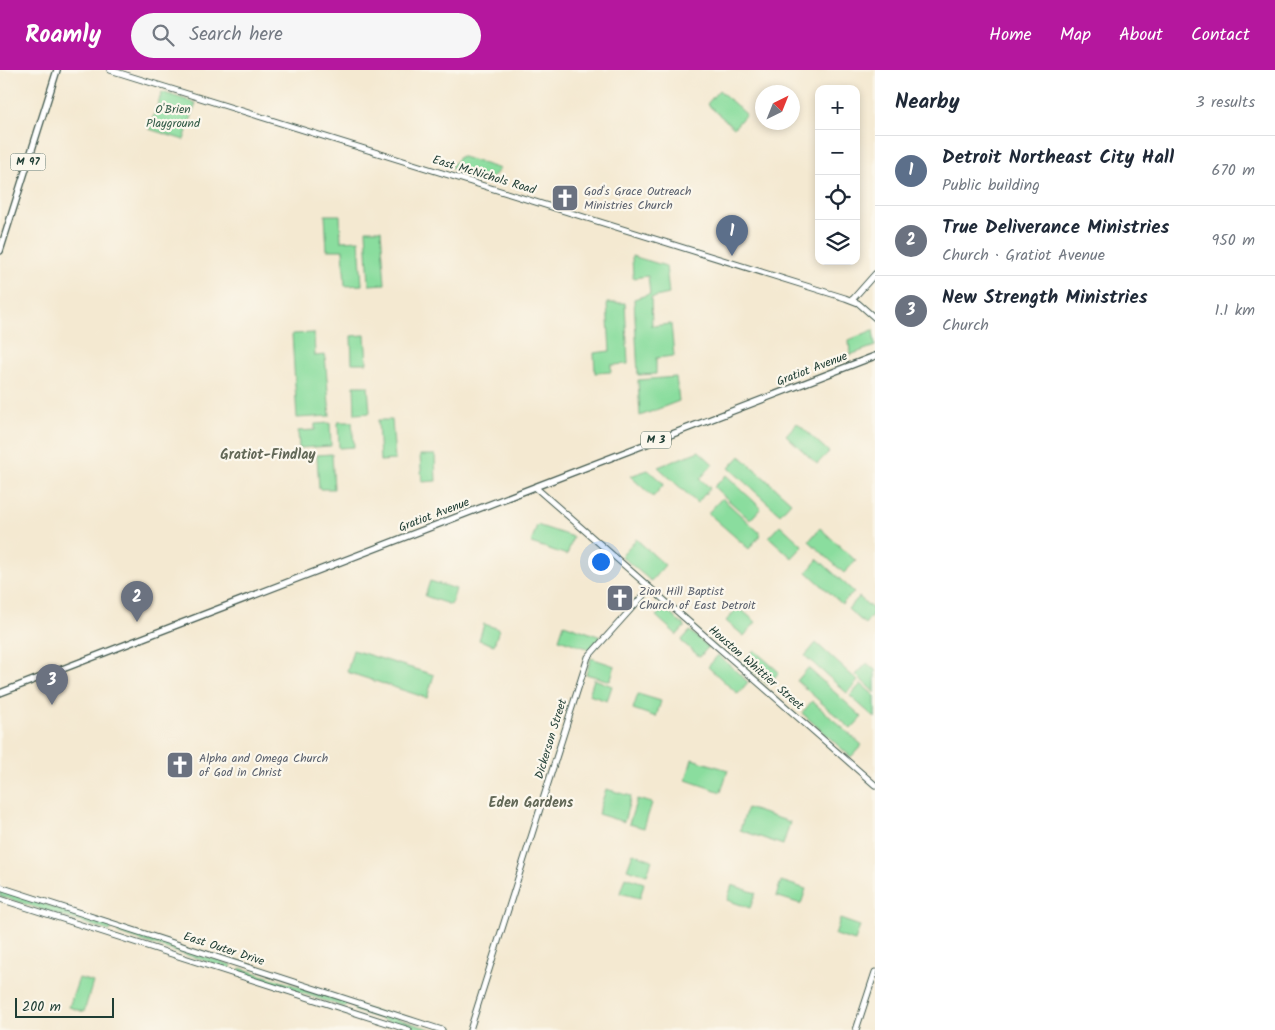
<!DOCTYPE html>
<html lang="en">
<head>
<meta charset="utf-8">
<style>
  body { margin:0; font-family:Kalam,sans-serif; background:#f6f6f7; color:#1f2937 }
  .controls { position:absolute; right:15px; top:15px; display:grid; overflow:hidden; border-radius:10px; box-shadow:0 2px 8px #0003 }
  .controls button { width:45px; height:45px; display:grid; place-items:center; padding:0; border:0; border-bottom:1px solid #e0e1e3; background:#fff; color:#1f2937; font:25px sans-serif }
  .compass { position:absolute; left:755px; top:15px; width:45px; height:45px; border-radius:50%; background:#fff; box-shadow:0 2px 8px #0003; rotate:43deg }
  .scale { position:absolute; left:15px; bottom:12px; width:99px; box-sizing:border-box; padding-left:5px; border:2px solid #1f3d34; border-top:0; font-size:14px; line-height:18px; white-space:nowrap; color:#1f3d34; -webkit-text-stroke:4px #fbf7ec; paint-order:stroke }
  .you { position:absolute; left:600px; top:491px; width:18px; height:18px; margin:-12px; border:4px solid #fff; border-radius:50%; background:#1a73e8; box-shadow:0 0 0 8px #1a73e833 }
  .badge { display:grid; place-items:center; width:32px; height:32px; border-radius:50%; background:#b5179e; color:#fff; font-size:16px; font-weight:700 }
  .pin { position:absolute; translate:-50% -41px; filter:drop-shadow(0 1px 2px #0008) }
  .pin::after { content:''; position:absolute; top:26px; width:18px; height:15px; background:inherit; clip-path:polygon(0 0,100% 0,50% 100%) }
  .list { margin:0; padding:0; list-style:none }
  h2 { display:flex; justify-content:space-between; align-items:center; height:65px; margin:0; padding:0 20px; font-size:21px }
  h2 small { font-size:16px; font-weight:400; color:#747a83 }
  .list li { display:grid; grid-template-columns:32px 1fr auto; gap:15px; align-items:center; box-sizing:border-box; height:70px; padding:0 20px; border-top:1px solid #e0e1e3 }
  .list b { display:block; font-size:19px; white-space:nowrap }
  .list p { margin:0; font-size:16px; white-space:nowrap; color:#747a83 }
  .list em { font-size:16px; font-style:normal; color:#747a83 }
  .icon { flex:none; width:28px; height:28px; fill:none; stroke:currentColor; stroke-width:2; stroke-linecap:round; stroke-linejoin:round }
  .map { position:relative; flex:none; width:875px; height:960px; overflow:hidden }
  header { display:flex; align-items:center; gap:30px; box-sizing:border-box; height:70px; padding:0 25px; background:#b5179e; color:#fff }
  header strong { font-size:24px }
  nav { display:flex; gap:28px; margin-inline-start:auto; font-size:18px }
  .search { width:350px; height:45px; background:#f6f6f7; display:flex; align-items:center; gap:12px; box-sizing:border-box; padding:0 18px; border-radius:28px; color:#747a83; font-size:19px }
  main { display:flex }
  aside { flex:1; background:#fff }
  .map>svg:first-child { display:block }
  .green { fill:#8add9e; stroke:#548d69 }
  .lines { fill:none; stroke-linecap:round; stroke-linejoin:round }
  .secondary-casing { stroke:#3f574c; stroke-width:7 }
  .primary-casing { stroke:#3f574c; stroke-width:8 }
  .secondary { stroke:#fff; stroke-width:5 }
  .primary { stroke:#fff; stroke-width:5.5 }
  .labels { text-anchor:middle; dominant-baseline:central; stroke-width:4.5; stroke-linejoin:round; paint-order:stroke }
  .shield { fill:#fbf7ec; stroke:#61756b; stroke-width:1 }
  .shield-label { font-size:11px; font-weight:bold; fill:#1f3d34 }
  .park-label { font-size:12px; fill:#345d49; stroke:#fbf7ec }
  .street-label { font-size:12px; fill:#1f3d34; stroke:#fbf7ec }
  .worship-label { font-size:12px; fill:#5b616d; stroke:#fbf7ec; text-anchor:start }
  .neighbourhood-label { font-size:14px; font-weight:bold; fill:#626857; stroke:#fbf7ec }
</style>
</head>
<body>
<header>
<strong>Roamly</strong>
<div class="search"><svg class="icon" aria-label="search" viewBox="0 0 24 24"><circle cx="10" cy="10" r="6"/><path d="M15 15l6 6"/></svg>Search here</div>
<nav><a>Home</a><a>Map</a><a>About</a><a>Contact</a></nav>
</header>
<main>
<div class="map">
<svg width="875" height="960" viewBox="0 0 875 960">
  <rect width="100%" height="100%" fill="#fbf7ec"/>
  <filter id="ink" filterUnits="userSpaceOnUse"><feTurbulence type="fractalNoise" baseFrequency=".02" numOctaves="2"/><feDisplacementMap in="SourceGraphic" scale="10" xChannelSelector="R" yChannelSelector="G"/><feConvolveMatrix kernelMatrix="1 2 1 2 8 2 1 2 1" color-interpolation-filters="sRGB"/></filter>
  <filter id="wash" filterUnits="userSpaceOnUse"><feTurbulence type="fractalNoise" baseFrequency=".0096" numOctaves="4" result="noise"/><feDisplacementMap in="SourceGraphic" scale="20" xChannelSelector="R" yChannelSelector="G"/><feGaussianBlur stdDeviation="1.12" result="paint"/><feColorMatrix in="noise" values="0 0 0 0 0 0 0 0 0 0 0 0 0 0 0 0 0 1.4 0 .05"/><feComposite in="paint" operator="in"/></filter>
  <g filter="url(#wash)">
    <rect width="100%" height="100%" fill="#f4e9d1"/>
    <path class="green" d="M719,20L746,44L734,58L707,34Z
      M162,22L196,33L184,70L149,59Z
      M460,86L500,99L490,110L450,98Z
      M325,145H340L341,171L359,170L362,215L345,216L343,180H327Z
      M366,160H381L385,214L369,215Z
      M632,186L666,196L669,224L651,228L652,256L671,254L674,286L656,288V304L638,305L634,229L650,224L648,206L633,208Z
      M607,233H625L628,294L611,295V302L595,303L594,283L610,281Z
      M873,260L875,276L850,285L849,270Z
      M314,263L315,286L325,285L330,346L297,348L292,264Z
      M365,265L367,293H352L351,266Z
      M676,307L679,331L640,346L638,310Z
      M354,316H368L370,343L355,344Z
      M378,350H392L395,390L380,391Z
      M338,352H352L354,377L339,378Z
      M330,353L331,376L299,378L298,361L315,360V354Z
      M797,353L829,382L817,394L786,365Z
      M699,381L713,394L700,409L710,418L697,433L658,397Z
      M332,384L334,419H319L317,385Z
      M420,385H435L436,411L422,412Z
      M740,386L791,432L780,444L729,398Z
      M648,400L664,414L653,427L630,406Z
      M726,405L761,438L750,450L714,417Z
      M722,428L761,464L749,479L708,443Z
      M537,455L573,467L567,485L531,473Z
      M780,455L803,476L792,488L769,467Z
      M820,458L856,491L844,503L809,471Z
      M636,469L665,495L651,511L621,486Z
      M818,489L854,522L842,534L807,502Z
      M430,511L456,519L451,535L425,526Z
      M859,527L875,541L865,554L848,539Z
      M738,537L756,552L744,566L726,551Z
      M663,538L685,556L677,565L656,546Z
      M484,554L499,559L494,575L479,570Z
      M564,554L601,567L589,579L559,569Z
      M690,561L708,577L700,587L681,571Z
      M816,573L858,611L847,623L805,586Z
      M353,580L434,605L427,628L347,602Z
      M754,580L779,602L768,615L743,592Z
      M718,585L748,612L738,624L708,597Z
      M591,588L615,596L610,611L586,604Z
      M867,593L875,600V623L856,605Z
      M808,598L862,647L851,659L797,611Z
      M594,609L612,616L607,631L589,625Z
      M861,614L875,626V648L850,626Z
      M638,624L661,631L656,647L633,639Z
      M812,631L862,675L851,687L802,643Z
      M692,689L728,700L721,722L686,710Z
      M606,719L631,726L624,752L598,744Z
      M637,729L652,733L644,758L629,754Z
      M747,738L790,752L783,775L740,760Z
      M633,783L652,790L647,805L627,799Z
      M625,807L644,813L640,828L620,823Z
      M781,811L806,819L801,834L776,826Z
      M732,815L756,823L750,838L727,830Z
      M1,820L109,855L112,857L110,861H109L0,826Z
      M840,849L860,856L855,871L835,865Z
      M119,859L229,894L232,895L230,899L120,864L118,863Z
      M240,898L344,931L347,933L345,937H344L240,903L239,902Z
      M79,908L93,912L84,942L69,937Z
      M356,935L433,960H415L355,941L353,939Z"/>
  </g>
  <g filter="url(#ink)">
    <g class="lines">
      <g class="secondary-casing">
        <path id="secondary" d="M110,0L845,228L858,233L875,248
          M852,230L875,204
          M535,417L875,715
          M0,817L442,960
          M0,829L409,960
          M470,960L588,587L650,518
          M856,960L875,902"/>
      </g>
      <g class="primary-casing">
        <path id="primary" d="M0,181L57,0
          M0,623L875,286"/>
      </g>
      <use href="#secondary" class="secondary"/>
      <use href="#primary" class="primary"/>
    </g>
  </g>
  <defs>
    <g id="church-square" transform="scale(1.4375)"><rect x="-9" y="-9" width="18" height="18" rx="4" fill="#6b7280" stroke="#fbf7ec"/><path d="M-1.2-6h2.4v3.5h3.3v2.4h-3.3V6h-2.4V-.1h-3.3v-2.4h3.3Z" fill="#fff"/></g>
  </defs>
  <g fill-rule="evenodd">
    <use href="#church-square" x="565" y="128"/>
    <use href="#church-square" x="620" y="528"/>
    <use href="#church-square" x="180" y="695"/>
  </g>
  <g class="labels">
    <g class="shield">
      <rect x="10.5" y="83.5" width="35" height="17" rx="4"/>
      <rect x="641" y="361.5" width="30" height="17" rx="4"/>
    </g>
    <g class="shield-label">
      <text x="28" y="92">M 97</text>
      <text x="656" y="370">M 3</text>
    </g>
    <g class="park-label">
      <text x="173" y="39">O'Brien<tspan x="173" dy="14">Playground</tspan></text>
    </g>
    <g class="street-label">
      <text transform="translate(484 105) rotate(17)">East McNichols Road</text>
      <text transform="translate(812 299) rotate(-21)">Gratiot Avenue</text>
      <text transform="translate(434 445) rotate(-21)">Gratiot Avenue</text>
      <text transform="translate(756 598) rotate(41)">Houston Whittier Street</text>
      <text transform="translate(551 669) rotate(-73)">Dickerson Street</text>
      <text transform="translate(224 879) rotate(18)">East Outer Drive</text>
    </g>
    <g class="worship-label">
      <text x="584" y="121">God's Grace Outreach<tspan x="584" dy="14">Ministries Church</tspan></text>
      <text x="639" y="521">Zion Hill Baptist<tspan x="639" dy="14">Church of East Detroit</tspan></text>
      <text x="199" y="688">Alpha and Omega Church<tspan x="199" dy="14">of God in Christ</tspan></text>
    </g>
    <g class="neighbourhood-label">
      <text x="268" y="385">Gratiot-Findlay</text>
      <text x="531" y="733">Eden Gardens</text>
    </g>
  </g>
</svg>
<div class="controls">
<button>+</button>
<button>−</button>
<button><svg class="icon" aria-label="locate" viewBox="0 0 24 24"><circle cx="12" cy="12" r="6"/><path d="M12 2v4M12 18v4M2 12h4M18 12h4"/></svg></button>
<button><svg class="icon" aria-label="layers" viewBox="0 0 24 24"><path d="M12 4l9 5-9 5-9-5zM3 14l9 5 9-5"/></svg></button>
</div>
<svg class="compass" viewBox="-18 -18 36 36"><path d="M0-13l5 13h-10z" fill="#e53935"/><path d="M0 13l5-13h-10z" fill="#747a83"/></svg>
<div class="scale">200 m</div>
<div class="you"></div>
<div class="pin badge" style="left:732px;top:186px;background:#5c6f8a">1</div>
<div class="pin badge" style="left:137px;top:552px;background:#6b7280">2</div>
<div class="pin badge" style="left:52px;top:635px;background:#6b7280">3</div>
</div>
<aside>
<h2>Nearby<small>3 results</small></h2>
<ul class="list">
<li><span class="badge" style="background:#5c6f8a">1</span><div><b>Detroit Northeast City Hall</b><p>Public building</p></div><em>670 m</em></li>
<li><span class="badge" style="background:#6b7280">2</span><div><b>True Deliverance Ministries</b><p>Church · Gratiot Avenue</p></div><em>950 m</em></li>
<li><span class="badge" style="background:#6b7280">3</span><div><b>New Strength Ministries</b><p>Church</p></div><em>1.1 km</em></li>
</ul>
</aside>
</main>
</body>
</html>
